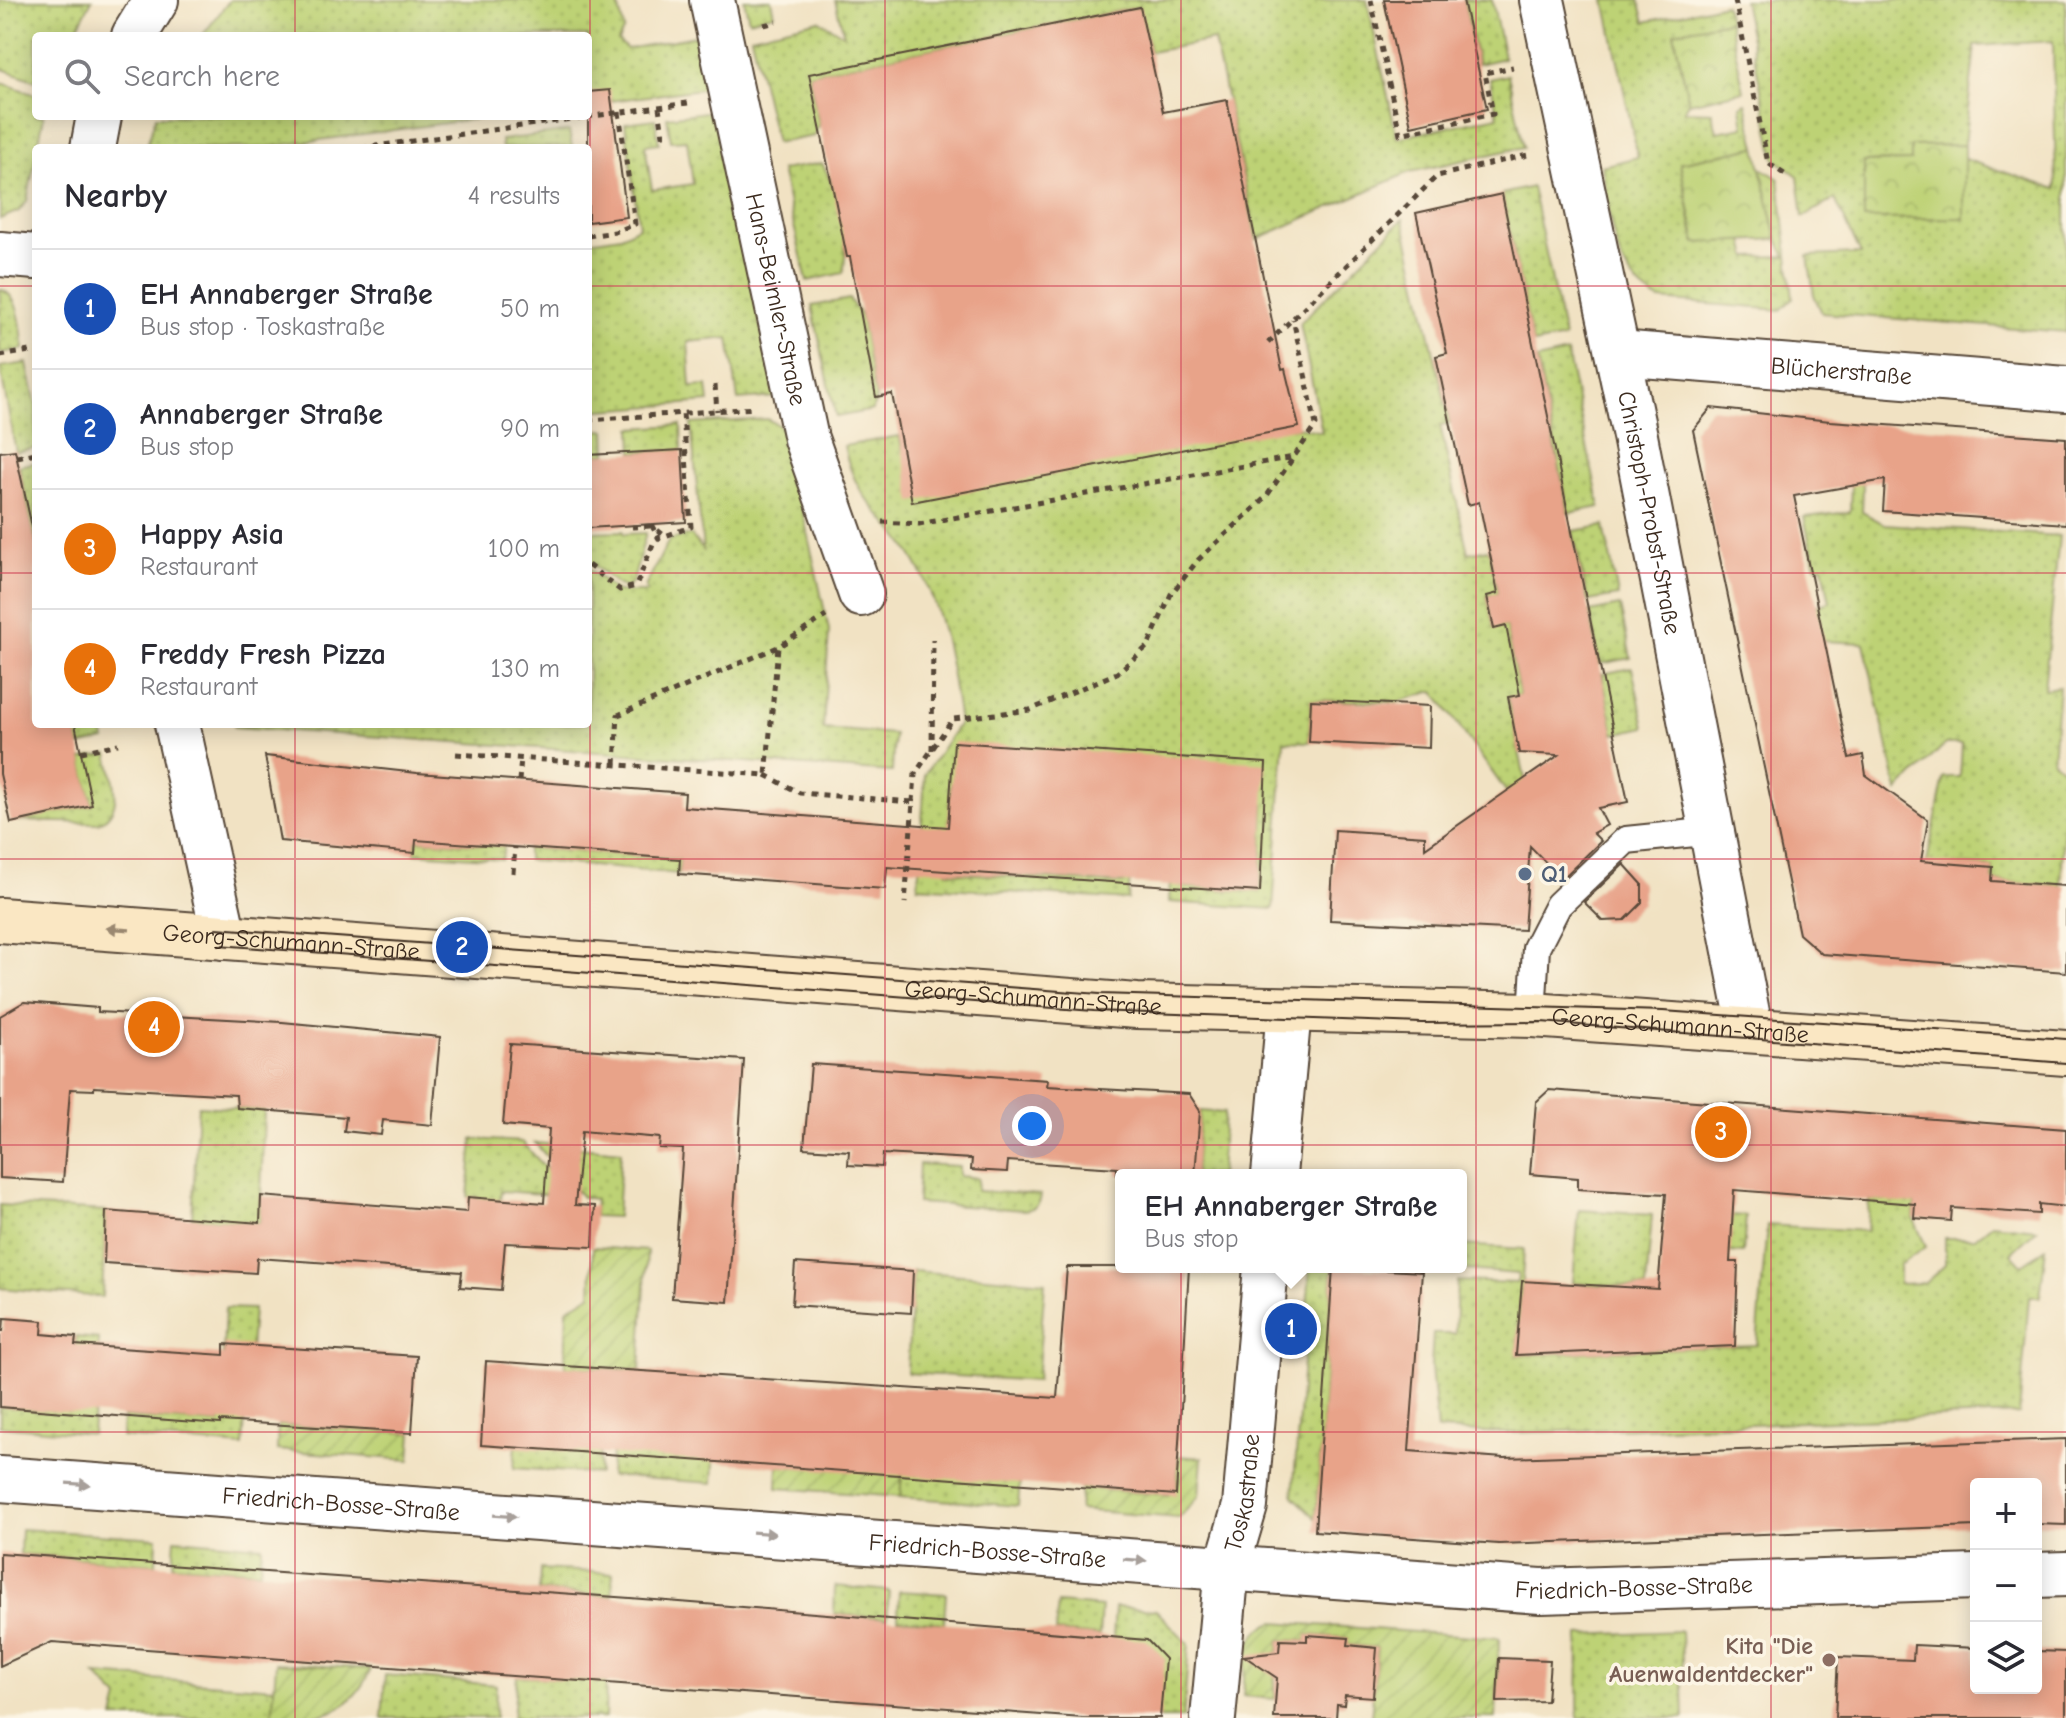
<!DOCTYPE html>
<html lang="en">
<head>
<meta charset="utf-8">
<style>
  body { margin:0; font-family:"Comic Neue",sans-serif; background:#f7f7f7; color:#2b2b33 }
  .controls { position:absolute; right:24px; bottom:24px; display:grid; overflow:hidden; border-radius:8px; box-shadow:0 4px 20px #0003 }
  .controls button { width:72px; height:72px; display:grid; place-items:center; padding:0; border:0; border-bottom:2px solid #e1e1e2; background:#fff; color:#2b2b33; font:40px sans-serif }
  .you { position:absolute; left:1032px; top:1126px; width:28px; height:28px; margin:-20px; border:6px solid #fff; border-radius:50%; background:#1a73e8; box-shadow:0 0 0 12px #1a73e833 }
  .badge { display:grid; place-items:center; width:52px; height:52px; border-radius:50%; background:#b45309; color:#fff; font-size:26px; font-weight:700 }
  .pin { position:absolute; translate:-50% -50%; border:4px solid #fff; box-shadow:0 2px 8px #0006 }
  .popup { position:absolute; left:1115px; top:1169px; width:352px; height:104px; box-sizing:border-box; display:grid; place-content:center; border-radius:8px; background:#fff; filter:drop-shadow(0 2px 6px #0005); font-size:26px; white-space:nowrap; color:#7c7c81 }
  .popup b { font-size:30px; color:#2b2b33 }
  .popup::after { content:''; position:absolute; left:50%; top:100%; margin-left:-16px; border:16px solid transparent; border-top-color:#fff }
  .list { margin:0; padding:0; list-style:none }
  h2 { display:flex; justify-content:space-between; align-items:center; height:104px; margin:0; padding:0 32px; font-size:34px }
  h2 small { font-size:26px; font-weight:400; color:#7c7c81 }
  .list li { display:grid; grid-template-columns:52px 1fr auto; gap:24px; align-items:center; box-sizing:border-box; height:120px; padding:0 32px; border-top:2px solid #e1e1e2 }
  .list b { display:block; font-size:30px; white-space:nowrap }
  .list p { margin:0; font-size:26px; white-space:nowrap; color:#7c7c81 }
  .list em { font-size:26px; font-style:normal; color:#7c7c81 }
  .icon { flex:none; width:44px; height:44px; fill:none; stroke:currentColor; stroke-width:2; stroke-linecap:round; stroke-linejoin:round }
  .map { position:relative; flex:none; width:2066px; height:1718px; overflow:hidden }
  .search { position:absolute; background:#fff; box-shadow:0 4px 20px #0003; left:32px; top:32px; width:560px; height:88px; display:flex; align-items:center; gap:20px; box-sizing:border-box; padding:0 28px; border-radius:8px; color:#7c7c81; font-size:30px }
  .panel { position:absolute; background:#fff; box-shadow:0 4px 20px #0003; left:32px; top:144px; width:560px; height:584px; border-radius:8px }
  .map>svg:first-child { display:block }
  .grass { fill:url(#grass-dots); stroke:#7c7e4a; stroke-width:2; fill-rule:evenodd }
  .park { fill:url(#park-crowns); stroke:#7c7e4a; stroke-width:2 }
  .garden { fill:url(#garden-furrows); stroke:#7c7e4a; stroke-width:2 }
  .building { fill:#e8a389 }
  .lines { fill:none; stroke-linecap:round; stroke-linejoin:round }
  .lane-casing { stroke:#564637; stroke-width:30 }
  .street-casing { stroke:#564637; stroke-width:48 }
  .secondary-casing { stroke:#564637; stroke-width:48 }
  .path { stroke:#564637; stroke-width:5; stroke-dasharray:6 6; stroke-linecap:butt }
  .lane { stroke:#fff; stroke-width:26 }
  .street { stroke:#fff; stroke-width:44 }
  .secondary { stroke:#fae7c3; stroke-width:44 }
  .tram { stroke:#3b2a1e; stroke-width:2 }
  .oneway { fill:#9a8870 }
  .oneway2 { fill:#a79f9a }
  .grid { fill:none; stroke:#d1495b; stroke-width:2; stroke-opacity:0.55 }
  .service-dot { fill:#5c6f8a; stroke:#fcf5e5; stroke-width:3 }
  .education-dot { fill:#8d6e63; stroke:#fcf5e5; stroke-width:3 }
  .labels { text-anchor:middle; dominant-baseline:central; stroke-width:7; stroke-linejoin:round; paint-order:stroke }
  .street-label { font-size:24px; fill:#3b2a1e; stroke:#fcf5e5 }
  .service-label { font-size:24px; font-weight:bold; fill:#4e5e75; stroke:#fcf5e5; text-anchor:start }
  .education-label { font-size:24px; font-weight:bold; fill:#785e54; stroke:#fcf5e5; text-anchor:end }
</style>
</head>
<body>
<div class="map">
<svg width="2066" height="1718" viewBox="0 0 2066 1718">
  <defs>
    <pattern id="grass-dots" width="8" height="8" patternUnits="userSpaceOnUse" patternTransform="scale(2)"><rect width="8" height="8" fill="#bdd275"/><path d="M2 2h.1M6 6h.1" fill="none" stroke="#a3b465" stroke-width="1.8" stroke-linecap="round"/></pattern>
    <pattern id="park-crowns" width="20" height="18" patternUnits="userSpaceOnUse" patternTransform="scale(2)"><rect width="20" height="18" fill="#bdd275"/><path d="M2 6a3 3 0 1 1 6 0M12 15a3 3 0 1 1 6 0" fill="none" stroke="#a3b465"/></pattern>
    <pattern id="garden-furrows" width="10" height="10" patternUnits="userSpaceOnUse" patternTransform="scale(2)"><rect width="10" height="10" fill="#bdd275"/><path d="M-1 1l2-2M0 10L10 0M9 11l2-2" fill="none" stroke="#a3b465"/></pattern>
  </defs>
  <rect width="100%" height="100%" fill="#fcf5e5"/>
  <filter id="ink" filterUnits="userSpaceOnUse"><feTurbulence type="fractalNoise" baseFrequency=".0125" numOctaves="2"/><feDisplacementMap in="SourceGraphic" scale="16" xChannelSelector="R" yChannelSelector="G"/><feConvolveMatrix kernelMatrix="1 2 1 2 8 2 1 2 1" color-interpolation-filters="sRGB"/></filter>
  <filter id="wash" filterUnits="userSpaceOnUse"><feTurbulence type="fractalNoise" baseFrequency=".006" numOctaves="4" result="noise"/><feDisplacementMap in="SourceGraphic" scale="32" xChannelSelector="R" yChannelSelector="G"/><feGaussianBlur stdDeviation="1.8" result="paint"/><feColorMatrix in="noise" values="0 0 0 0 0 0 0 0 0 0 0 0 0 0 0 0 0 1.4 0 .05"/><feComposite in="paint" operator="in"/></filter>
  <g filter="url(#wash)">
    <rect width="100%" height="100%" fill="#f1e2c3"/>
    <path class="grass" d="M0,0H92L73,36H36V81L0,68Z
      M230,0H617L624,29L618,41L627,49L696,36L708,88L588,104V36H202Z
      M744,0H771L774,14L749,20Z
      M835,0H1367L1397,138L1498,116L1490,79L1508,75L1524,147L1410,172L1257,239L1214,40L1150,52L1139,7L809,74L819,123L814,136L776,143L751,36L819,20L844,35Z
      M1463,0H1492L1504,58L1478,64Z
      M1605,0H1639L1645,22L1725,4L1729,21L1674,33L1689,103L1684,111L1712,112L1717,132L1744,127L1741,106L1746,103L1756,147L1680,163L1695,242L1744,240L1748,257L1786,256L1777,239L1760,167L1779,179L1793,298L1781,310L1660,300C1610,279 1611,213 1602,166L1638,157Z
      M1743,0H2066V332L1822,313L1814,295L1808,256L1861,254L1835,199L1803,217L1798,176L1775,159ZM2053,41L2056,189L1964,159V218L1864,162L1912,161V146L1964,145L1975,46Z
      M0,82L36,95V116H44L27,201L19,211L0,219Z
      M713,111L776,397L738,400L729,338L688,342L691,387L707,386L709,402L588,411V241L621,236L639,227L625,123L655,119L659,143L645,145L652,190L693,184L687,140L671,141L667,117Z
      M156,116H498L260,148H146Z
      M569,131L572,147L502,148L501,140Z
      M822,163C838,190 850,242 843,273L807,281L781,170Z
      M1532,187L1564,338L1533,344L1502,194Z
      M1403,219L1450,423L1440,425L1468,553L1489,549L1498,593L1487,596L1494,628L1506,626L1520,695L1508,698L1529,799L1528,822L1434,691L1397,702L1311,700L1309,742L1284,741L1273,909L1169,902L1170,879L1182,887L1260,892L1264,805L951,784L947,872L1122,884L1130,876L1128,900L918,886L925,774L959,723C951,665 943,605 911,554C882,509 857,505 844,446L899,436L902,449L1299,427L1322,432L1300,323Z
      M0,289C21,295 21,330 24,349L0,353Z
      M849,299L861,316L876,397L873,410L836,417L812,306Z
      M1567,353L1600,507L1569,513L1537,360Z
      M27,363L36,405V448L16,452L0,367Z
      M767,419L784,428L829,630L823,729L894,734L892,772L235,727L234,724H588V568L617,592H648L645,587L669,540L691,535L703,550L691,424Z
      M681,425L682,450L633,452L632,428Z
      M606,430L607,454L588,455V431Z
      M1852,460L1864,461L1862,512L1884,524L2059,536L2044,689L2059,687L2053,761L2066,772L2061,886L1992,881L1993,867L1953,864L1924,877L1944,777H1960L1962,744H1945L1898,791L1864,643L1823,641L1816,606L1830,602L1823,566H1815L1804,517L1850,512Z
      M36,462V545L19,466Z
      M1604,526L1618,596L1588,601L1573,531Z
      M623,531L624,534L646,533L633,581L627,588C612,585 603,569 588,562V532Z
      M1620,606L1631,658L1600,664L1590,612Z
      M1632,668L1645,727L1614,734L1602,674Z
      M75,724H102L105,740L79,746Z
      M108,754C113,778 126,810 98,823L17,821L92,805L82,759Z
      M416,840L504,846L502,859L415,853Z
      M527,848L680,859L679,874L527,860Z
      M198,1106L264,1110L260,1223L192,1218Z
      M1200,1111L1224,1113L1220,1175H1195Z
      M473,1139L522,1142L571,1196L501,1191L500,1201L468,1197Z
      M535,1143L621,1151L617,1217L594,1216L595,1199L582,1197Z
      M919,1164L959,1166V1176L978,1178L977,1191L1041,1195C1040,1205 1036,1208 1025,1210L917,1203Z
      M1869,1200L1915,1202L1914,1219L1926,1247L1899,1265V1284L1925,1283L1945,1265V1238H1975L1992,1224L2037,1229L2011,1253L2022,1265L2046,1248L2040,1297H2029L2019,1414L1507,1433L1437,1430L1431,1367L1433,1334H1455L1457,1281L1517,1283L1518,1274L1426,1267H1461V1245L1524,1249L1517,1355L1757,1345L1767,1225L1867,1231Z
      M0,1205L106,1211L102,1297L0,1288Z
      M1579,1210L1652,1215L1646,1288L1573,1283Z
      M1706,1214L1746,1216L1743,1253L1704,1250Z
      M1310,1267H1333L1316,1518L1293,1496Z
      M913,1271L1045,1282L1037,1381L907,1373Z
      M225,1308L253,1309L243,1446L122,1437L123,1417L220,1424Z
      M76,1337L99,1339L92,1434L0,1426V1407L70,1411Z
      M516,1446L600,1451L599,1474L514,1468Z
      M612,1452L714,1461L713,1483L610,1476Z
      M902,1473L1020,1482L1018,1506L900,1497Z
      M21,1529L157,1538L156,1564L20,1554Z
      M175,1539L262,1546L260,1571L173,1565Z
      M540,1569L613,1573L612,1596L539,1591Z
      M835,1586L889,1591L887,1618L834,1614Z
      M899,1591L946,1594L944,1623L898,1619Z
      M1058,1603L1101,1607L1099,1636L1055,1632Z
      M1115,1607L1156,1610L1189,1644L1183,1718H1160L1113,1638Z
      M1681,1631L1684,1718H1578L1579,1635Z
      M96,1675L275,1688L273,1718H114L119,1698Z
      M385,1675L496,1685L495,1718H382Z
      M517,1676L606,1682L605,1718H513Z"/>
    <path class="park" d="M1729,21L1744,91L1689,103L1674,32Z
      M1964,145V218L1864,219V162L1911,161V146Z
      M1756,147L1777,239L1696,243L1680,163Z"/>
    <path class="garden" d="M593,1247L647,1251L640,1370L565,1367L567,1309L591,1294Z
      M278,1425L412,1433L410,1460L277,1450Z
      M1178,1456L1202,1458L1199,1496L1179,1518L1079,1510L1081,1488L1168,1495L1177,1486Z
      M778,1466L902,1473L900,1497L777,1488Z
      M1274,1622L1499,1638L1496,1718H1371L1377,1648L1348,1645V1638L1308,1635L1307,1641L1280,1640L1279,1652L1274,1653L1275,1699L1243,1696C1246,1666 1241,1634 1274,1622Z
      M276,1663L371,1669C349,1717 321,1718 272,1718Z"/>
    <g id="blocks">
      <path class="building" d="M1384,0H1463L1487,109L1411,126Z
        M1140,7L1163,112L1227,100L1282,370L1285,369L1299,427L912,502L892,394L876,397L850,257H847L809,74Z
        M610,90L627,217L588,222V92Z
        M1502,194L1628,802L1598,808L1607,825L1593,833L1601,841L1562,879L1530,846L1524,930L1330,920L1335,830L1425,836V848L1559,755L1519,753L1508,697L1520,695L1506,626L1494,629L1487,596L1498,593L1479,502L1468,505L1436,356L1447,353L1416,213Z
        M1711,408L1830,421L2066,438V524L1883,511L1885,480L1794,496L1849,758L1863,755L1866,775L1928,820L1921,861L1993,867L1992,881L2066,886V972L1822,954L1799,934L1693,430Z
        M15,450L36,545V724H75L92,805L11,823L0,774V452Z
        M682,450L686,522L588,528V455Z
        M1311,700L1430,706L1429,748L1309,742Z
        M954,742L1266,763L1260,892L887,867L885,889L679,874L680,859L416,840L415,853L280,841L265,756L417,773L685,793L684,807L948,827Z
        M1624,864L1642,884V903L1625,920L1603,921L1584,902Z
        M24,1002L98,1008V1012L282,1022L440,1037L432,1125L383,1120L381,1135L344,1131L346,1117L237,1108L236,1095L94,1087V1090L70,1089L63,1182L0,1178V1016Z
        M510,1044L744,1060L728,1302L672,1298L683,1149L659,1148L660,1138L582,1131L575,1205L595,1206L593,1247L505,1243L501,1290L460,1287L462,1272L257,1258L256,1273L104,1263L106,1211L260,1223L261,1196L467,1212L468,1197L544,1203L549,1129L503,1125Z
        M811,1064L1048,1080L1047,1086L1189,1094L1200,1111L1195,1175H1117V1168L1008,1161L1007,1172L971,1170L972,1159L883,1154L882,1167L848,1165L849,1151L804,1148Z
        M1549,1090L2066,1129V1207L2039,1204V1214L1952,1208L1951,1221L1914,1218L1915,1204L1734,1190L1730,1262H1738L1735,1346L1516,1355L1522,1281L1658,1289L1666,1194L1578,1189V1178L1530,1174L1536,1102Z
        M795,1263L913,1271L911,1313L792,1305Z
        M1067,1267H1189L1176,1495L481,1445L486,1361L1057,1398Z
        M1333,1267L1422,1272L1409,1451L1504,1458L2066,1439V1525L2036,1524V1484H1976V1526L1499,1544L1315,1531Z
        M4,1318L43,1321L42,1334L76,1337L75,1345L224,1355V1344L417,1356L412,1433L220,1421V1424L0,1407V1331H3Z
        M0,1553L630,1598L1147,1640L1165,1659L1160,1718H1083L52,1642L0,1666Z
        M1307,1635L1349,1638L1348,1645L1377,1648L1373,1697L1345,1695L1344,1705L1337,1704L1336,1718H1274L1277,1678L1244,1656L1279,1652L1280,1640L1307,1641Z
        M1914,1645L1976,1648V1688H2036V1651L2066,1652V1718H1835L1838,1657L1913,1660Z
        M1499,1658L1550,1660L1547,1701L1497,1702Z"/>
    </g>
  </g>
  <g filter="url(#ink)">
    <use href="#blocks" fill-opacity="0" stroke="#564637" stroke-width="2"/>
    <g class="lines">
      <g class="lane-casing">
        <path id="lane" d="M1532,1015L1536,948L1558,905L1626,840L1714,831"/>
      </g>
      <g class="street-casing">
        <g id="street">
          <path id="s1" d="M712,0L806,439L861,594"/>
          <path id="s2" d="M1542,0L1635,436L1750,1028"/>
          <path d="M134,36L156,0"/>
          <path d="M93,148L99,116"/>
          <path d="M0,254L36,257"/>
          <path id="s3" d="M1618,353L2066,389"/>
          <path d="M177,724L224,937"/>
          <path d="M1274,1175L1289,1010"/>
          <path id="s4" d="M0,1479L1541,1591L1976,1577"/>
          <path d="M2036,1575L2066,1574"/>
          <path id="s5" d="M1213,1718L1227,1567L1245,1506L1266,1267"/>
        </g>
      </g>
      <g class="secondary-casing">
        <g id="secondary">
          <path id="s6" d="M0,920L1137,1006L1532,1015L2066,1053"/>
        </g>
      </g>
      <path class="path" d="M1371,0L1400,134L1493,114L1485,73L1513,67
        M1735,0L1768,163L1787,176
        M764,25L776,22
        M659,107L664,142
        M361,148L688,103
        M588,236L615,232L635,224L619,112
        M1268,343L1437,176L1532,154
        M0,356L35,350
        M715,385L717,411
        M588,420L755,408
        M17,457L36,453
        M882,522L919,524L1294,457
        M632,527L652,526
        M588,565L620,590L636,586L653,544L659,539L652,526L665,536L691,527L683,413
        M932,750L933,639
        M81,752L118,744
        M456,754L766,775L778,647L826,616
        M615,764L618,715L778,647
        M766,775L800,793L913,802L905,903
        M519,781L521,758
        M913,802L915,774L953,719L1030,710L1117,673L1148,646L1171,594L1198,560L1266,497L1316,425L1293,319
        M513,873L515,847"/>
      <use href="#lane" class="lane"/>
      <use href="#street" class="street"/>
      <use href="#secondary" class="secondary"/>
      <path class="tram" d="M216,928L1100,994L1663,1011L2066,1039
        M219,945L1094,1011L1422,1023L1541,1022L2066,1063"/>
    </g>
    <defs><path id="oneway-solid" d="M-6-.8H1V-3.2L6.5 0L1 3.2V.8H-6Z" transform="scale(2)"/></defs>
    <use class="oneway" href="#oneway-solid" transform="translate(118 929) rotate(-176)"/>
    <g class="oneway2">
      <use href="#oneway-solid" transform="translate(78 1484) rotate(4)"/>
      <use href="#oneway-solid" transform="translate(505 1516) rotate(4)"/>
      <use href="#oneway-solid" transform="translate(764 1533) rotate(4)"/>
      <use href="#oneway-solid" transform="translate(1135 1560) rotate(4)"/>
    </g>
  </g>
  <path class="grid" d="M295,0V36M590,0V1718M885,0V1718M1181,0V1718M1476,0V1718M1771,0V1718M295,116V148M0,286H36M588,286H2066M0,573H36M588,573H2066M295,724V1718M0,859H2066M0,1145H2066M0,1432H2066"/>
  <circle class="service-dot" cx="1525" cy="874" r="8"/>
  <circle class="education-dot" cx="1829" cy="1660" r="8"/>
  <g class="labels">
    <g class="street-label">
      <text stroke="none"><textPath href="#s1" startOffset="306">Hans-Beimler-Straße</textPath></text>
      <text stroke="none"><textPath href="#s3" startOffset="224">Blücherstraße</textPath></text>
      <text stroke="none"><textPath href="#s2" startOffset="524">Christoph-Probst-Straße</textPath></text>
      <text stroke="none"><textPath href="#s6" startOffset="292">Georg-Schumann-Straße</textPath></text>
      <text stroke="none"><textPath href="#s6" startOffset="1036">Georg-Schumann-Straße</textPath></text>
      <text stroke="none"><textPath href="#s6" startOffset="1684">Georg-Schumann-Straße</textPath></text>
      <text stroke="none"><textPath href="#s5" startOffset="228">Toskastraße</textPath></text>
      <text stroke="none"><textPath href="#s4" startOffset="342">Friedrich-Bosse-Straße</textPath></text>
      <text stroke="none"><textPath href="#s4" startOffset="990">Friedrich-Bosse-Straße</textPath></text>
      <text stroke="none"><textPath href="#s4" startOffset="1638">Friedrich-Bosse-Straße</textPath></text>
    </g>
    <g class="service-label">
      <text x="1541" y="874">Q1</text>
    </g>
    <g class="education-label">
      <text x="1813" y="1646">Kita "Die<tspan x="1813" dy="28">Auenwaldentdecker"</tspan></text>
    </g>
  </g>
</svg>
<div class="controls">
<button>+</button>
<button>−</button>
<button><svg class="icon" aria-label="layers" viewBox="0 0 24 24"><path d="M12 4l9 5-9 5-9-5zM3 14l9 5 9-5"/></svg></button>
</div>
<div class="you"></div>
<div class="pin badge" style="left:1291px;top:1329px;background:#1a4fb4">1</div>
<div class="popup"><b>EH Annaberger Straße</b>Bus stop</div>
<div class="pin badge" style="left:462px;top:947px;background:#1a4fb4">2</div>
<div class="pin badge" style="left:1721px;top:1132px;background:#e8710a">3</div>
<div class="pin badge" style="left:154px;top:1027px;background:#e8710a">4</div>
<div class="search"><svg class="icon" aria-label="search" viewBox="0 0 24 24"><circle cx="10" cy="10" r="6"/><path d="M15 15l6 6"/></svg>Search here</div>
<section class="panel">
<h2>Nearby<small>4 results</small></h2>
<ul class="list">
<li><span class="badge" style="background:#1a4fb4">1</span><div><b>EH Annaberger Straße</b><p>Bus stop · Toskastraße</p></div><em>50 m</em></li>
<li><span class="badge" style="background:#1a4fb4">2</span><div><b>Annaberger Straße</b><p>Bus stop</p></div><em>90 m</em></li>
<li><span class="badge" style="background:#e8710a">3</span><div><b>Happy Asia</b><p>Restaurant</p></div><em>100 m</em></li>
<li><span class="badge" style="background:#e8710a">4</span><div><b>Freddy Fresh Pizza</b><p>Restaurant</p></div><em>130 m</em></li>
</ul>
</section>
</div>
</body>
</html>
